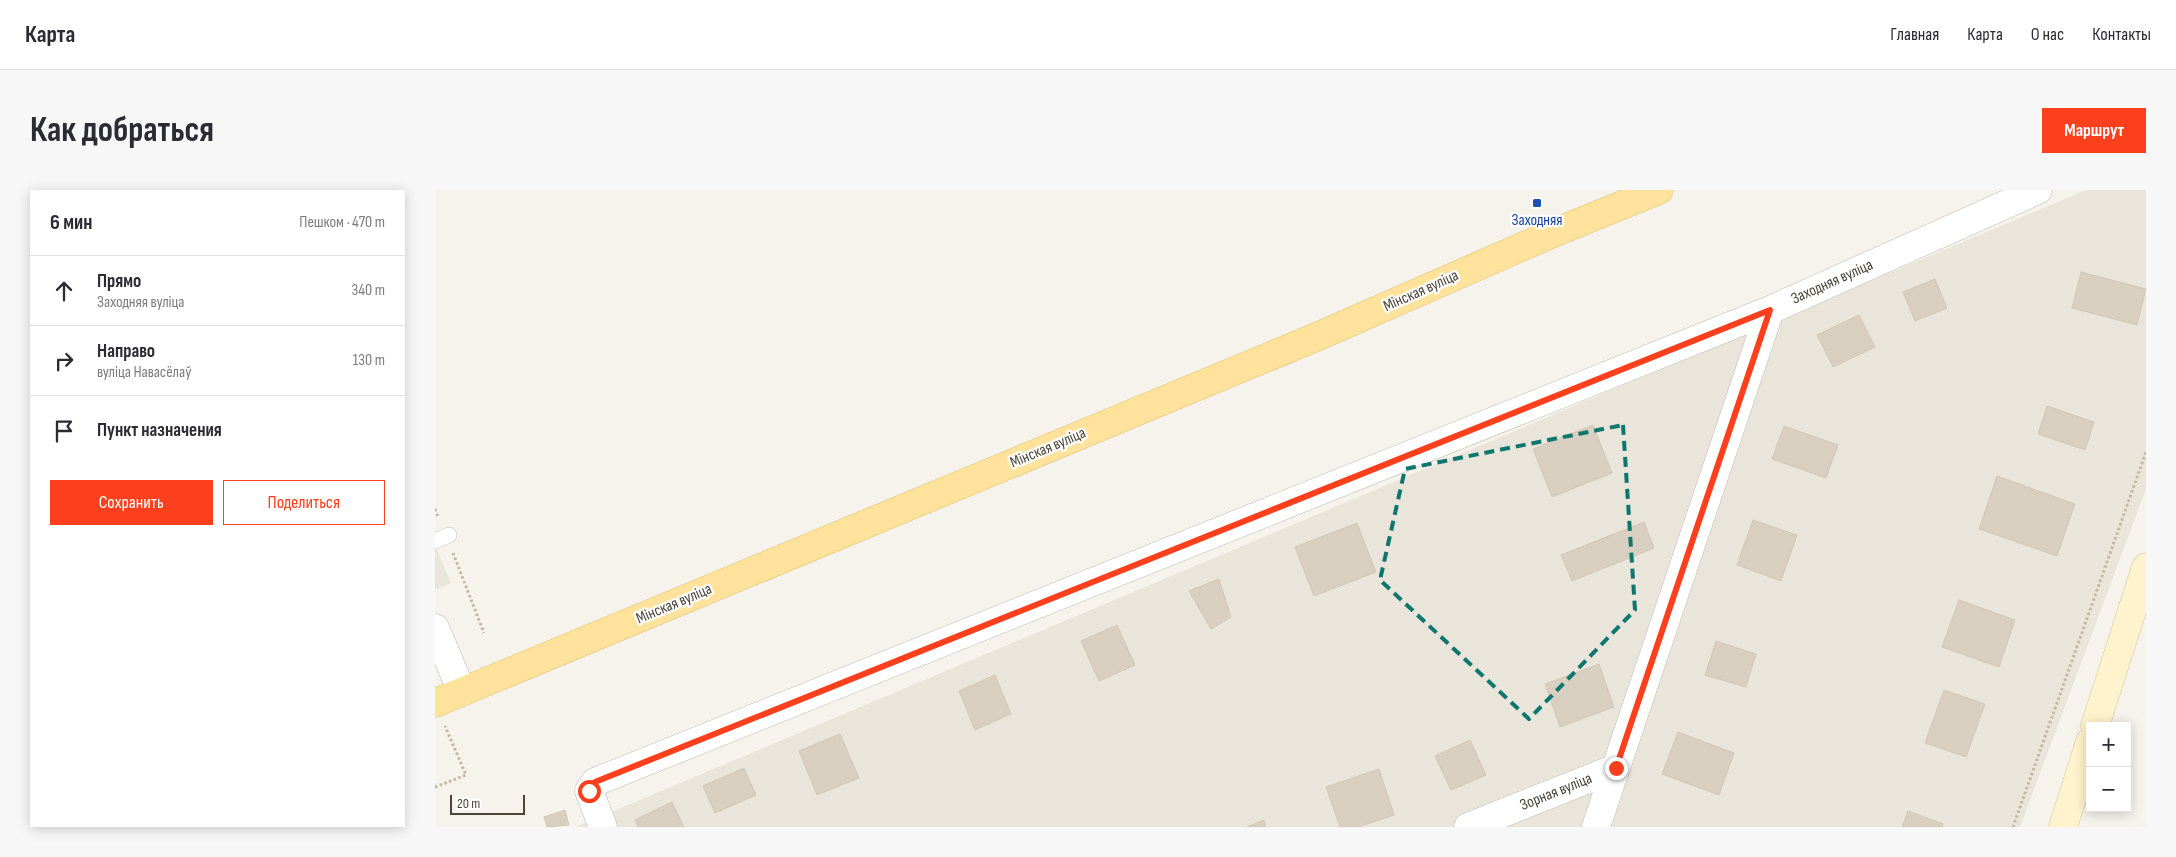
<!DOCTYPE html>
<html lang="ru">
<head>
<meta charset="utf-8">
<style>
  body { margin:0; font-family:"Sofia Sans Condensed",sans-serif; background:#f7f7f7; color:#2b2b33 }
  .controls { position:absolute; right:15px; bottom:15px; display:grid; overflow:hidden; border-radius:0px; box-shadow:0 2px 12px #0003 }
  .controls button { width:45px; height:45px; display:grid; place-items:center; padding:0; border:0; border-bottom:1px solid #e1e1e2; background:#fff; color:#2b2b33; font:25px sans-serif }
  .scale { position:absolute; left:15px; bottom:12px; width:75px; box-sizing:border-box; padding-left:5px; border:2px solid #4b4439; border-top:0; font-size:14px; line-height:18px; white-space:nowrap; color:#4b4439; -webkit-text-stroke:4px #fff; paint-order:stroke }
  .stop { position:absolute; width:15px; height:15px; margin:-11px; border:4px solid #fc3f1d; border-radius:50%; background:#fff }
  .stop.end { background:#fc3f1d; border-color:#fff; box-shadow:0 1px 5px #0008 }
  .list { margin:0; padding:0; list-style:none }
  h2 { display:flex; justify-content:space-between; align-items:center; height:65px; margin:0; padding:0 20px; font-size:21px }
  h2 small { font-size:16px; font-weight:400; color:#7c7c81 }
  .list li { display:grid; grid-template-columns:32px 1fr auto; gap:15px; align-items:center; box-sizing:border-box; height:70px; padding:0 20px; border-top:1px solid #e1e1e2 }
  .list b { display:block; font-size:19px; white-space:nowrap }
  .list p { margin:0; font-size:16px; white-space:nowrap; color:#7c7c81 }
  .list em { font-size:16px; font-style:normal; color:#7c7c81 }
  .actions { display:flex; gap:10px; padding:15px 20px }
  .actions a { flex:1; padding:11px 0; border:1px solid #fc3f1d; border-radius:0px; text-align:center; font-size:18px; color:#fc3f1d }
  .actions .main { background:#fc3f1d; color:#fff }
  .icon { flex:none; width:28px; height:28px; fill:none; stroke:currentColor; stroke-width:2; stroke-linecap:round; stroke-linejoin:round }
  .map { position:relative; flex:none; width:1711px; height:637px; overflow:hidden; border-radius:0px }
  header { display:flex; align-items:center; gap:30px; box-sizing:border-box; height:70px; padding:0 25px; background:#fff; border-bottom:1px solid #e1e1e2 }
  header strong { font-size:24px }
  nav { display:flex; gap:28px; margin-inline-start:auto; font-size:18px }
  .intro { display:flex; align-items:center; justify-content:space-between; box-sizing:border-box; height:120px; padding:0 30px }
  h1 { margin:0; font-size:35px }
  .button { padding:12px 22px; border-radius:0px; background:#fc3f1d; color:#fff; font-size:18px; font-weight:700 }
  main { display:flex; gap:30px; padding:0 30px }
  aside { flex:1; background:#fff; border-radius:0px; box-shadow:0 2px 12px #0003 }
  .map>svg:first-child { display:block }
  .residential { fill:#eae5da }
  .building { fill:#d8cfc1; stroke:#d3c7b4 }
  .lines { fill:none; stroke-linecap:round; stroke-linejoin:round }
  .lane-casing { stroke:#c2bbae; stroke-width:16 }
  .street-casing { stroke:#c2bbae; stroke-width:29 }
  .secondary-casing { stroke:#d6c79b; stroke-width:29 }
  .primary-casing { stroke:#e6c16a; stroke-width:29 }
  .path { stroke:#c4b79f; stroke-width:3; stroke-dasharray:2.5 2.5; stroke-linecap:butt }
  .lane { stroke:#fff; stroke-width:15 }
  .street { stroke:#fff; stroke-width:28 }
  .secondary { stroke:#fff3cd; stroke-width:28 }
  .primary { stroke:#ffe39c; stroke-width:28 }
  .route { stroke:#fc3f1d; stroke-width:6 }
  .marked { fill:none; stroke:#0f766e; stroke-width:4; stroke-dasharray:10 6; stroke-linejoin:round }
  .transit-dot { fill:#1a4fb4; stroke:#fff; stroke-width:2 }
  .labels { text-anchor:middle; dominant-baseline:central; stroke-width:4.5; stroke-linejoin:round; paint-order:stroke }
  .transit-label { font-size:16px; fill:#164399; stroke:#fff }
  .street-label { font-size:16px; fill:#4b4439; stroke:#fff }
</style>
</head>
<body>
<header>
<strong>Карта</strong>
<nav><a>Главная</a><a>Карта</a><a>О нас</a><a>Контакты</a></nav>
</header>
<div class="intro"><h1>Как добраться</h1><a class="button">Маршрут</a></div>
<main>
<aside>
<h2>6 мин<small>Пешком · 470 m</small></h2>
<ul class="list">
<li><svg class="icon" aria-label="ahead" viewBox="0 0 24 24"><path d="M12 20V5M6 11l6-6 6 6"/></svg><div><b>Прямо</b><p>Заходняя вуліца</p></div><em>340 m</em></li>
<li><svg class="icon" aria-label="right" viewBox="0 0 24 24"><path d="M7 20v-9h11M14 6l5 5-5 5"/></svg><div><b>Направо</b><p>вуліца Навасёлаў</p></div><em>130 m</em></li>
<li><svg class="icon" aria-label="arrive" viewBox="0 0 24 24"><path d="M6 21V4h12l-3 4 3 4H6"/></svg><div><b>Пункт назначения</b></div></li>
</ul>
<div class="actions"><a class="main">Сохранить</a><a>Поделиться</a></div>
</aside>
<div class="map">
<svg width="1711" height="637" viewBox="0 0 1711 637">
  <rect width="100%" height="100%" fill="#f6f3ec"/>
  <path class="residential" d="M1651,0H1711V299L1585,637H141Z
    M0,355L16,393L0,400Z"/>
  <path class="building" d="M1646,82L1711,99L1702,135L1637,118Z
    M1500,89L1512,118L1480,131L1468,102Z
    M1424,125L1440,157L1398,177L1382,145Z
    M1612,216L1659,232L1650,260L1603,244Z
    M1158,235L1177,283L1117,307L1098,259Z
    M1349,236L1403,255L1391,288L1337,269Z
    M1562,286L1640,314L1622,366L1544,339Z
    M1318,330L1362,345L1346,391L1302,375Z
    M1209,332L1219,358L1137,391L1126,365Z
    M922,333L941,382L879,406L860,357Z
    M784,389L796,427L776,439L754,401Z
    M1524,410L1580,430L1564,477L1507,457Z
    M682,435L700,475L664,491L646,451Z
    M1281,451L1321,464L1311,497L1270,485Z
    M1164,474L1179,517L1125,537L1110,494Z
    M560,485L576,524L540,540L524,501Z
    M1509,500L1550,514L1531,567L1490,553Z
    M1243,542L1299,563L1284,605L1227,584Z
    M405,544L424,588L382,605L364,561Z
    M1035,550L1051,585L1016,600L1000,566Z
    M309,578L321,605L280,623L268,596Z
    M944,579L959,625L923,637H905L891,597Z
    M237,612L249,637H203L200,630Z
    M130,620L134,635L112,637L109,627Z
    M1473,621L1508,634L1507,637H1467Z
    M829,630L831,637H812Z"/>
  <g class="lines">
    <g class="lane-casing">
      <path id="lane" d="M0,351L14,345"/>
    </g>
    <g class="street-casing">
      <path id="street" d="M0,438L27,502
        M168,637L154,601L160,592L1335,120L1603,0
        M1033,637L1181,578
        M1161,637L1335,120"/>
    </g>
    <g class="secondary-casing">
      <path id="secondary" d="M1660,536L1711,377
        M1628,637L1655,552"/>
    </g>
    <g class="primary-casing">
      <path id="primary" d="M0,513L886,145L1116,44L1224,0"/>
    </g>
    <path class="path" d="M0,319L3,327
      M18,363L49,443
      M0,597L31,585L10,536
      M1578,637L1711,262"/>
    <use href="#lane" class="lane"/>
    <use href="#street" class="street"/>
    <use href="#secondary" class="secondary"/>
    <use href="#primary" class="primary"/>
  </g>
  <g class="lines">
    <path class="route" d="M154,601L160,592L1335,120L1181,578"/>
  </g>
  <path class="marked" d="M1188,235L1200,420L1094,529L945,390L970,279Z"/>
  <rect class="transit-dot" x="1097" y="8" width="10" height="10" rx="2.5"/>
  <g class="labels">
    <g class="transit-label">
      <text x="1102" y="30">Заходняя</text>
    </g>
    <g class="street-label">
      <text transform="translate(1397 92) rotate(-24)">Заходняя вуліца</text>
      <text transform="translate(986 101) rotate(-24)">Мінская вуліца</text>
      <text transform="translate(613 258) rotate(-23)">Мінская вуліца</text>
      <text transform="translate(239 414) rotate(-23)">Мінская вуліца</text>
      <text transform="translate(1121 602) rotate(-22)">Зорная вуліца</text>
    </g>
  </g>
</svg>
<div class="controls">
<button>+</button>
<button>−</button>
</div>
<div class="scale">20 m</div>
<div class="stop" style="left:154px;top:601px"></div>
<div class="stop end" style="left:1181px;top:578px"></div>
</div>
</main>
</body>
</html>
